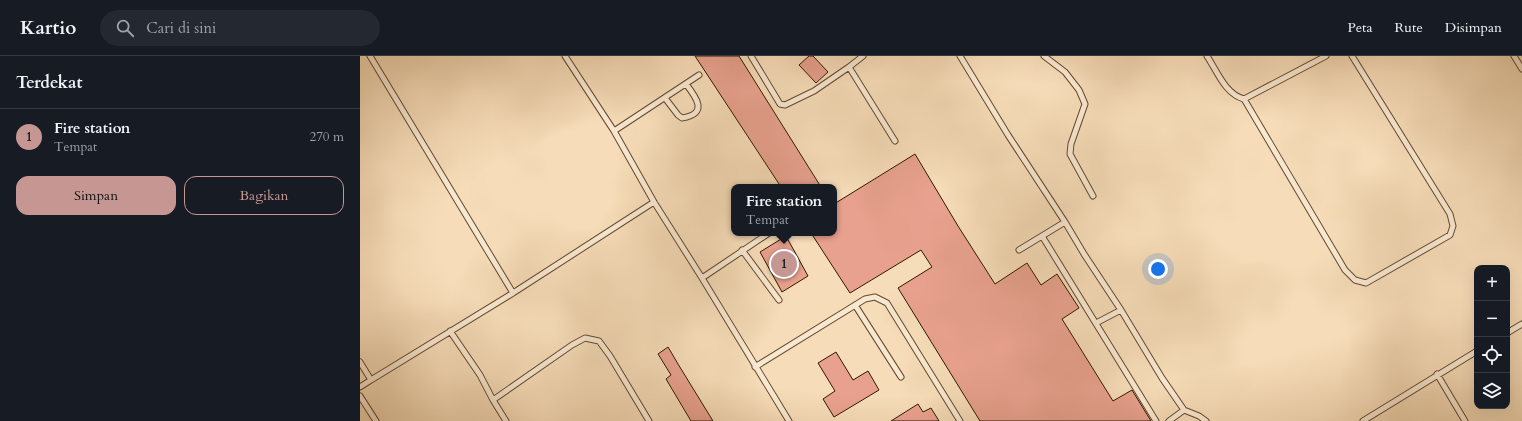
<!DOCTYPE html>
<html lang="id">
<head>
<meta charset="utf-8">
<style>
  body { margin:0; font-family:Cardo,serif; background:#242831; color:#f1f3f6 }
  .controls { position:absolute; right:12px; bottom:12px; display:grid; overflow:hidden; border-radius:8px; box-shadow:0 4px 16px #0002 }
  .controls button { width:36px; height:36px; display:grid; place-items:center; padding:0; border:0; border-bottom:1px solid #363941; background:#171b24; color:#f1f3f6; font:20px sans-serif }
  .you { position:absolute; left:798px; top:213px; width:14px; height:14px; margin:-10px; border:3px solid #fff; border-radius:50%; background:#1a73e8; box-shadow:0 0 0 6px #1a73e833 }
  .badge { display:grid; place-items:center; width:26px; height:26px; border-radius:50%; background:#c59692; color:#111; font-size:13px; font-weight:700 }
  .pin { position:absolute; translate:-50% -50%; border:2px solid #fff; box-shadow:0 1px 4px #0006 }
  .popup { position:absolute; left:371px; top:128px; width:106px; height:52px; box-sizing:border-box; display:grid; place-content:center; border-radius:8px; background:#171b24; filter:drop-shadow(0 1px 3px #0005); font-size:13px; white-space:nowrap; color:#9ea1a6 }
  .popup b { font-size:15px; color:#f1f3f6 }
  .popup::after { content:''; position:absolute; left:50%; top:100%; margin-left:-8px; border:8px solid transparent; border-top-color:#171b24 }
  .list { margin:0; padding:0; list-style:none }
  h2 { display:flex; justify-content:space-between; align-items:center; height:52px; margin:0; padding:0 16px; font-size:17px }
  h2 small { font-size:13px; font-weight:400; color:#9ea1a6 }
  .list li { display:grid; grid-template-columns:26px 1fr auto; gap:12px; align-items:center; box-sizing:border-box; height:56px; padding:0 16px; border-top:1px solid #363941 }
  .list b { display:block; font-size:15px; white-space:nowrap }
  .list p { margin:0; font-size:13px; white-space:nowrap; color:#9ea1a6 }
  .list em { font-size:13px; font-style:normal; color:#9ea1a6 }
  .actions { display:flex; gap:8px; padding:12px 16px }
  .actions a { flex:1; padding:9px 0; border:1px solid #c59692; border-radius:12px; text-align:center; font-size:14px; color:#c59692 }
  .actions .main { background:#c59692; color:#111 }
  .icon { flex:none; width:22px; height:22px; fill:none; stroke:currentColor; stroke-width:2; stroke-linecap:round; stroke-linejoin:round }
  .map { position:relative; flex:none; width:1162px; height:365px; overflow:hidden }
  header { display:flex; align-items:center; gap:24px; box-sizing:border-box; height:56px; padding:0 20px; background:#171b24; border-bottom:1px solid #363941 }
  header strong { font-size:19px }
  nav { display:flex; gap:22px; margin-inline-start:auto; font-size:14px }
  .search { width:280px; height:36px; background:#242831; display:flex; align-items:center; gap:10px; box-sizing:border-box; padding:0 14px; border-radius:22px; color:#9ea1a6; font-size:15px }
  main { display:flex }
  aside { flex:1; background:#171b24 }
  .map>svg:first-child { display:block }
  .building { fill:#e8a18e; stroke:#2f1900 }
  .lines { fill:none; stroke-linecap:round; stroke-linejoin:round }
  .service-casing { stroke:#614a2e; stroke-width:7 }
  .service { stroke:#f9e8d1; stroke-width:5 }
</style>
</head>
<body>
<header>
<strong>Kartio</strong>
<div class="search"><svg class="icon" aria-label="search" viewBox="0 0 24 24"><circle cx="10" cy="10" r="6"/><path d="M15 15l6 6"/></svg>Cari di sini</div>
<nav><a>Peta</a><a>Rute</a><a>Disimpan</a></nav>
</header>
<main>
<aside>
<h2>Terdekat<small></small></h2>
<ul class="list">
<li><span class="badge">1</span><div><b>Fire station</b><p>Tempat</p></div><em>270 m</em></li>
</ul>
<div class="actions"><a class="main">Simpan</a><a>Bagikan</a></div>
</aside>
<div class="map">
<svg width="1162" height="365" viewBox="0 0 1162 365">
  <rect width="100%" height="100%" fill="#f6dcb8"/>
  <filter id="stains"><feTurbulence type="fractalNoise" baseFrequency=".005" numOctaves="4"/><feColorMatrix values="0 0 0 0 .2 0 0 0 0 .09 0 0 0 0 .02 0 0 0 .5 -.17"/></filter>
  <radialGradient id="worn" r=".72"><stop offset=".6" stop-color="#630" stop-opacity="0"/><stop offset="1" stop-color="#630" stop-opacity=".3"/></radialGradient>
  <path class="building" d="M335,0H379L461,131H421Z
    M449,0H453L468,16L456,27L439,9Z
    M555,98L598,170L635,228L667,207L681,229L697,218L719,252L702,263L753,345L772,334L791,365H620L538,232L572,211L561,194L490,237L451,177H474V148Z
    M426,180L448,220L422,236L400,196Z
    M308,291L318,308L353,365H331L306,323L311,319L298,298Z
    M476,296L493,324L508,315L519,334L474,361L463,343L475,335L458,307Z
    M558,348L563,356L571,352L579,365H531Z"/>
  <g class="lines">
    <g class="service-casing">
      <path id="service" d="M10,0L153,237
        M205,0L254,75L294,146L342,222L429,365
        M391,0L420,48L425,49L454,35L489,11L503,0
        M600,0L648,79L705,166L724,198L761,254L802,322L824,354L839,360L846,365
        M684,0L705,16L719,34L725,48L711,88L710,98L733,140
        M847,0C857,15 865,38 884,43L966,0
        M1154,0L1162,13
        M489,11L535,85
        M305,42L318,59L322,62C349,58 336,41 326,28
        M884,43L985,214L995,224L1006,227L1090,179L1093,170L1090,158L992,0
        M254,75L339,19
        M705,166L682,180L796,365
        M382,194L419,244
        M659,194L682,180
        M342,222L409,177
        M495,249L541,321
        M736,267L761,254
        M90,275L120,319L133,344L212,289L225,282L239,285L250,300L289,365
        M1147,277L1162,268
        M0,306L11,324L0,331
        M395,311L505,243L515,241L527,247L600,365
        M1077,318L1105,365
        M11,324L153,237L294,146
        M0,340L16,365
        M133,344L146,365
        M809,365L824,354
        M1003,365L1117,295"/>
    </g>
    <use href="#service" class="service"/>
  </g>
  <rect width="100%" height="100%" filter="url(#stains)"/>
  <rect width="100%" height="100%" fill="url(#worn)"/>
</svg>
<div class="controls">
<button>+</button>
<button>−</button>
<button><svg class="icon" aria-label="locate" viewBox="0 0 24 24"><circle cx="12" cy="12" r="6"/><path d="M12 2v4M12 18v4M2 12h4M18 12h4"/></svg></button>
<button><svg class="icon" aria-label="layers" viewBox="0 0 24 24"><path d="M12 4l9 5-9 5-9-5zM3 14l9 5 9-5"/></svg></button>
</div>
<div class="you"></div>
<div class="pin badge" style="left:424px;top:208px">1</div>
<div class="popup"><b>Fire station</b>Tempat</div>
</div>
</main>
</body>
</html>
